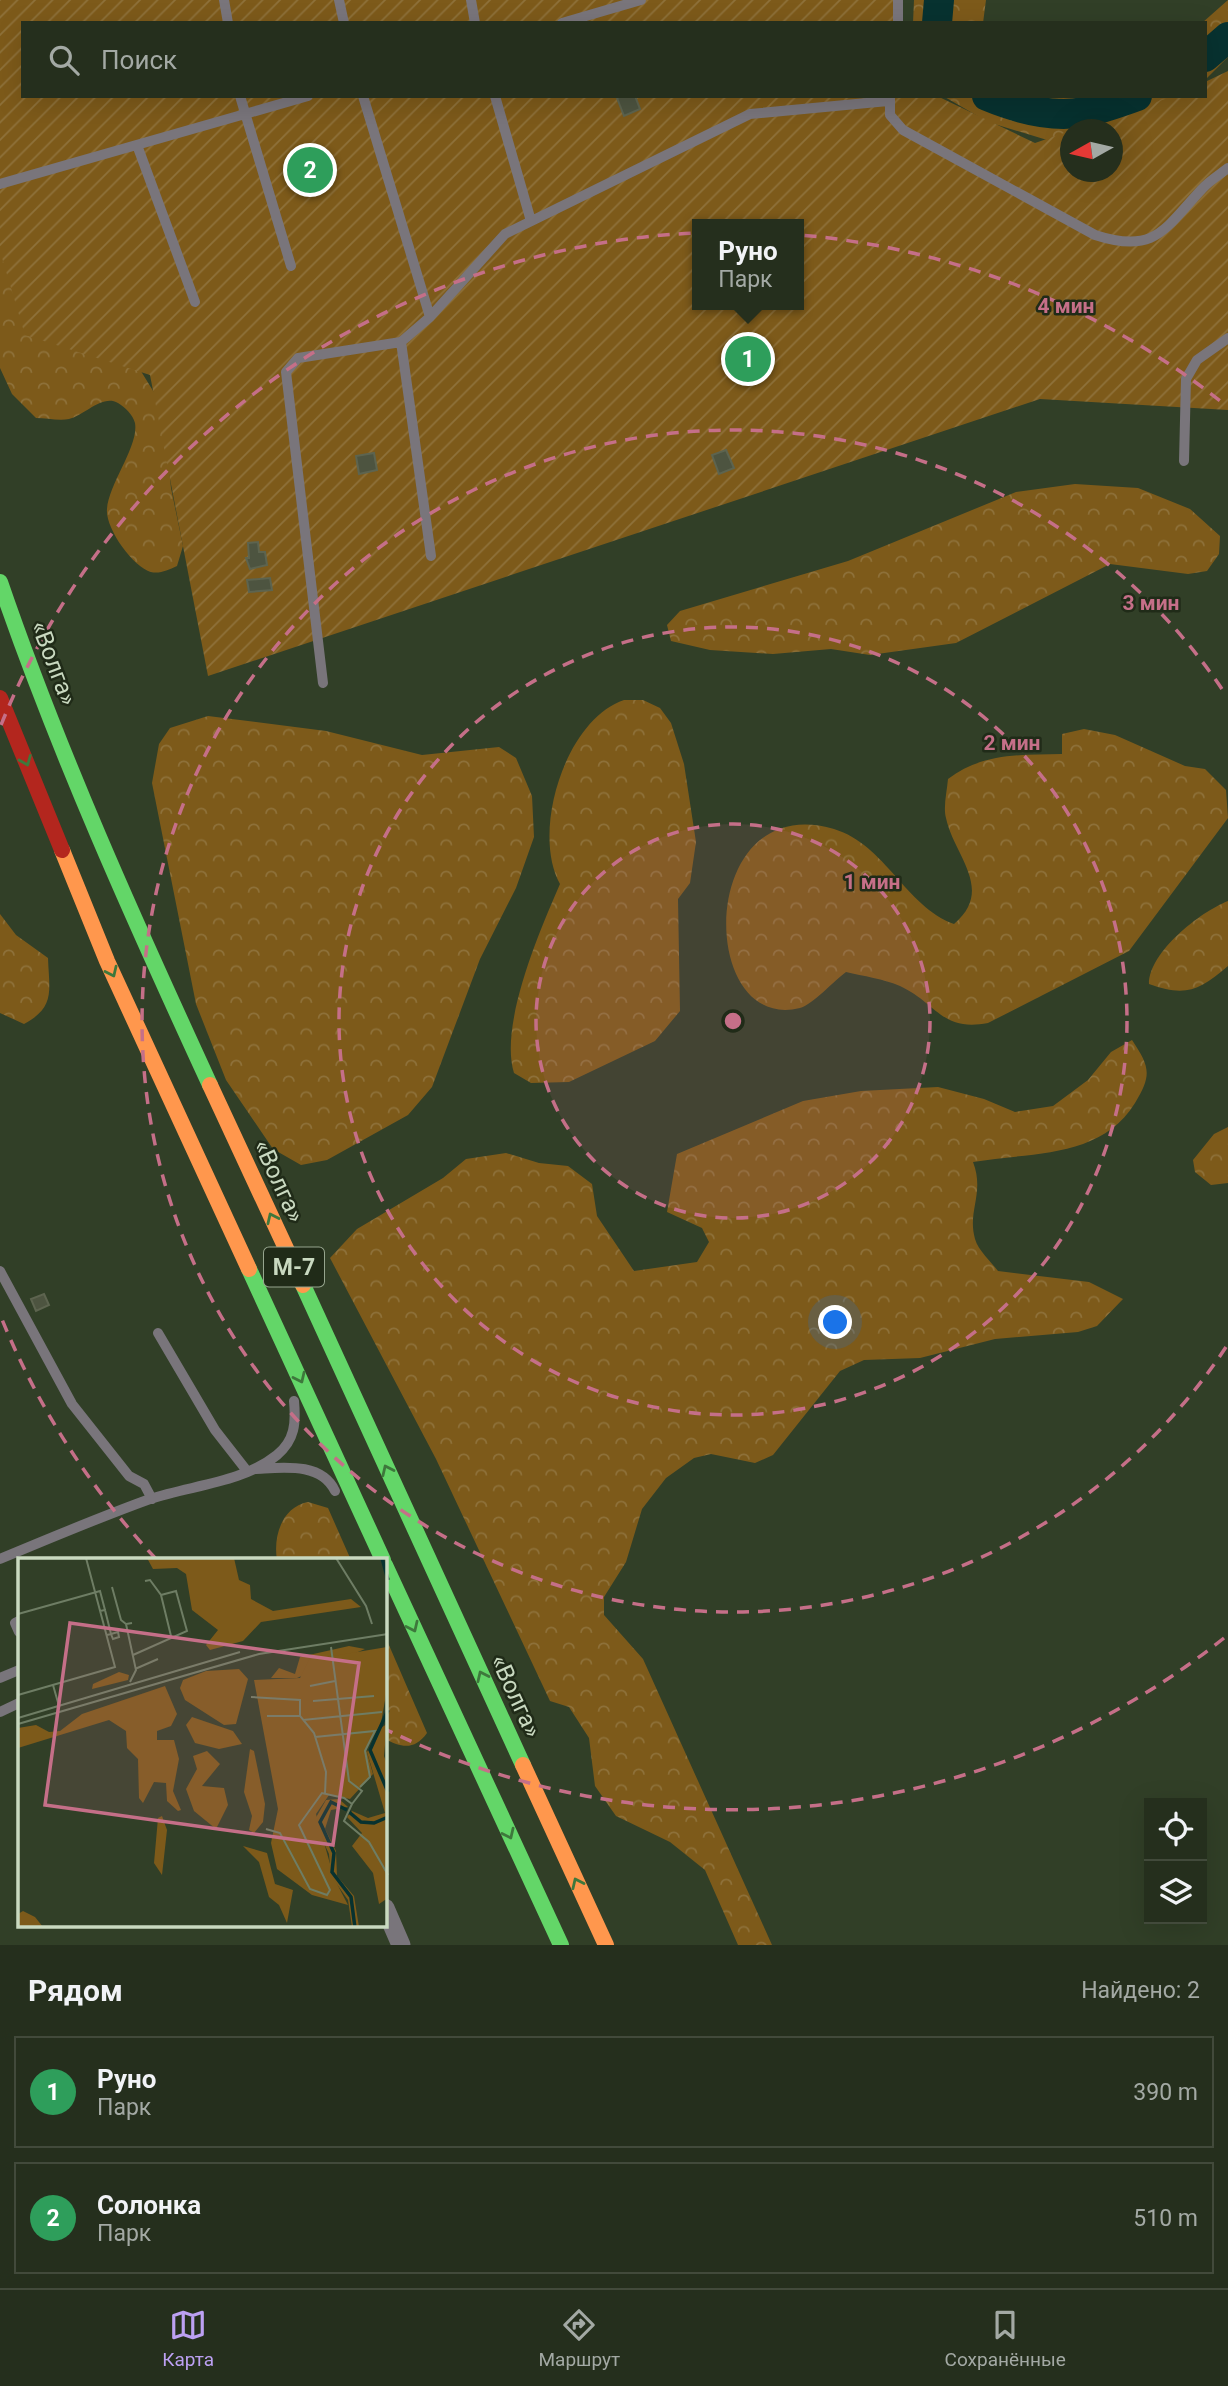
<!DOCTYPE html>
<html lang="ru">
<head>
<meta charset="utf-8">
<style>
  body { margin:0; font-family:Roboto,sans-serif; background:#313b2a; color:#f1f3f6 }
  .controls { position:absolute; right:21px; bottom:21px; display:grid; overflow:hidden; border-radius:0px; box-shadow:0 7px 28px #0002 }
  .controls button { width:63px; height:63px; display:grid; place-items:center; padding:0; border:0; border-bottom:2px solid #424a3b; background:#252f1d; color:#f1f3f6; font:35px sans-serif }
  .compass { position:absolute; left:1060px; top:119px; width:63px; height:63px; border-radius:50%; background:#252f1d; box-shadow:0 7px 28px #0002; rotate:262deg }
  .you { position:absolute; left:836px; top:1323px; width:24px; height:24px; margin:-18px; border:5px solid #fff; border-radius:50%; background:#1a73e8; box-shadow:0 0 0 10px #1a73e833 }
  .badge { display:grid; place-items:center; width:46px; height:46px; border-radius:50%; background:#bca0f2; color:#fff; font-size:23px; font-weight:700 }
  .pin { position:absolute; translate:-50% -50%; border:4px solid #fff; box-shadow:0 2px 7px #0006 }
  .popup { position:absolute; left:692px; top:219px; width:112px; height:91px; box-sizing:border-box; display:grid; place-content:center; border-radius:0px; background:#252f1d; filter:drop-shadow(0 2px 5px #0005); font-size:23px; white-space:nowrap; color:#a3a9a4 }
  .popup b { font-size:26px; color:#f1f3f6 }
  .popup::after { content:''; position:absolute; left:50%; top:100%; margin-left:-14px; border:14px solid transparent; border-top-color:#252f1d }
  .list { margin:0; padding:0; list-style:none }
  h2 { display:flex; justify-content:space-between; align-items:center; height:91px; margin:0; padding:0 28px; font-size:30px }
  h2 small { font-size:23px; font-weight:400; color:#a3a9a4 }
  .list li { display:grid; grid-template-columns:46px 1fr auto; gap:21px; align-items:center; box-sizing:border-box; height:112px; margin:0 14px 14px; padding:0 14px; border:2px solid #424a3b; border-radius:0px }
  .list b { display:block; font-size:26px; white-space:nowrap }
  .list p { margin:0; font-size:23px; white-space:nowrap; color:#a3a9a4 }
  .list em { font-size:23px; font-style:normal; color:#a3a9a4 }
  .icon { flex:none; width:38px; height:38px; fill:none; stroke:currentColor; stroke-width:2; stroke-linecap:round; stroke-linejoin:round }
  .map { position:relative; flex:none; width:1228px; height:1945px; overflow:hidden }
  .search { position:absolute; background:#252f1d; box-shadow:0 7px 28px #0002; left:21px; right:21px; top:21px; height:77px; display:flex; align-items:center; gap:18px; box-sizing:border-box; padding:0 24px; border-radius:0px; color:#a3a9a4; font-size:26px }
  .sheet { height:343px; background:#252f1d }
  nav { display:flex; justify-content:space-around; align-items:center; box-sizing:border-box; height:98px; border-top:2px solid #424a3b; background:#252f1d; font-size:19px; color:#a3a9a4 }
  nav a { display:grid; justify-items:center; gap:4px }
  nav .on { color:#bca0f2 }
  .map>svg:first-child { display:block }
  .forest { fill:url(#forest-crowns) }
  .garden { fill:url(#garden-furrows); fill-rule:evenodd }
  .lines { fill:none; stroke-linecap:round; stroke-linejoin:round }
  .river { stroke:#073230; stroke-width:30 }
  .building { fill:#4d5440; stroke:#5d644f; stroke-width:2 }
  .lane { stroke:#79757b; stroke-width:10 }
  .street { stroke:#79757b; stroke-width:19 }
  .fast { stroke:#63d668; stroke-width:16 }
  .slow { stroke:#ff974d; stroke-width:16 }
  .jam { stroke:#b3261e; stroke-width:16 }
  .oneway { stroke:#3e783c }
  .ring { fill:none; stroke:#c56f88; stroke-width:3.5; stroke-dasharray:12 9 }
  .labels { text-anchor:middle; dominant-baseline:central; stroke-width:5; stroke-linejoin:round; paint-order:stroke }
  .shield { fill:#202b18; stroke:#96a58e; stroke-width:2 }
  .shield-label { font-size:23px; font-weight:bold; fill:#c9d9c0 }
  .street-label { font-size:24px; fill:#c9d9c0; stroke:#202b18 }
  .inset-river { fill:none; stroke:#073230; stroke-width:3.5 }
  .inset-road { fill:none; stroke:#6e7d64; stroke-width:2 }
  .view { fill:#c56f88; fill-opacity:0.15; stroke:#c56f88; stroke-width:3.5 }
  .inset-edge { fill:none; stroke:#c9d9c0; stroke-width:3.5 }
  .centre { fill:#c56f88; stroke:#202b18; stroke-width:3.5 }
  .ring-label { font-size:21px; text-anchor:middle; font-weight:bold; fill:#c56f88; stroke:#202b18; stroke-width:5; stroke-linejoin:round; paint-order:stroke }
</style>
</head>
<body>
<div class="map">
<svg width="1228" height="1945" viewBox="0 0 1228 1945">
  <defs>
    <pattern id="forest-crowns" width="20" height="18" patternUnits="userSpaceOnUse" patternTransform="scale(1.75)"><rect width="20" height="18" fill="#7d5a1a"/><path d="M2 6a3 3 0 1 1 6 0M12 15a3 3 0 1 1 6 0" fill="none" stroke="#8e713a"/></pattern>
    <pattern id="garden-furrows" width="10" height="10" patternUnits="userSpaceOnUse" patternTransform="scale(1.75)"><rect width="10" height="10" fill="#7d5a1a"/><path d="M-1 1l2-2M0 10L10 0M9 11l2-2" fill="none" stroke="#8e713a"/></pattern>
  </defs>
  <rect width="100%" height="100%" fill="#313f27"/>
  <path class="forest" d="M914,0H986L983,23H913Z
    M1228,0V57L1205,80V23H1202Z
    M943,96H1197L1112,130H1070V147L988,122Z
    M0,185L131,355L155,394L164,422L171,488L183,546L177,566C168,570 160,574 151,572C133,567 105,528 107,509C109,483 139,446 135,423C133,415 125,407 118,403C102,394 84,416 69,419C59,421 46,418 36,418L12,394L0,368Z
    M1075,484L1138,488L1190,509L1220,536L1219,554L1207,571L1188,574L1110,564L956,643L870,655L831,649L773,654L710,650L671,641L667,625L680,611L848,561L1016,492Z
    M624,700H643L660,708L671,723L684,764L696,842L690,883L678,899L680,1011L655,1041L569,1082L531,1083L514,1073C499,1025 540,930 560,884C531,832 565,720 624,700Z
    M208,716L326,731L422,755L499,747L516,758L532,796L534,837L516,888L480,959L432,1087L408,1115L327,1160L301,1165L273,1149L226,1080L196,1004L152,783L159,744L170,728Z
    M1084,729L1115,735L1185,766L1205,769L1226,790L1228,818L1129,951L988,1023C941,1032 937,1003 900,986C884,979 863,976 846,972C835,980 812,1005 800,1008C697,1034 696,789 834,829C886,845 905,906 954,924C995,889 954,856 946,818C943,807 947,791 948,779C982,753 1020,755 1062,754V734Z
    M1228,901V966C1199,991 1185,997 1149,984C1149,952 1200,912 1228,901Z
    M0,914L16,935L48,958C49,990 56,1007 24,1024L0,1013Z
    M1132,1040C1150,1067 1152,1075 1135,1103C1101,1159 1030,1152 973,1162C985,1193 967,1211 975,1239C978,1250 991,1262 998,1271L1089,1282L1123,1299L1097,1326L1078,1332L995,1339L920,1358L864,1360L840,1371L773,1455L755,1463L711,1454L694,1458L666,1478L642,1509L626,1562L604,1597V1615L643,1659L772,1945H738L705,1870L670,1842L616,1816L595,1786L589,1738L569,1707L550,1701L436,1459L330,1258L357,1229L443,1178L466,1159L506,1153L539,1163L568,1166L592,1184L597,1216L634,1271L697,1262L709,1242L702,1228L667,1212L677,1154L803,1101L861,1091L938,1087L984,1099L1015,1112L1053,1106L1088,1080L1111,1052Z
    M1228,1127V1183L1211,1185L1195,1172L1193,1160L1214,1134Z
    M308,1502L328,1508L351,1560H277C273,1536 282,1507 308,1502Z
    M385,1636L427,1733C415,1750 402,1748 385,1739Z"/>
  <path class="garden" d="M0,0H903L901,23H23V96H937L1035,143L1070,131V172H1112V130L1076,129L1174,96H1205V82L1228,71V410L1040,399L208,676L150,375L25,335L0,251ZM697,224H799V305H697Z"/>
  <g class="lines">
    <path class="river" d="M937,23L939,0
      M1205,57L1228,37
      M987,96C1016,108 1053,118 1084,112C1102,109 1120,102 1137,96"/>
  </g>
  <path class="building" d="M621,96H635L640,109L624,116L617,98Z
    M726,450L734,468L719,474L712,455Z
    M374,453L377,470L359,474L356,456Z
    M258,542L259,552H265L267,565L250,569L246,558H249L248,543Z
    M270,578L272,590L249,592L247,580Z
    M44,1294L49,1305L36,1311L31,1299Z"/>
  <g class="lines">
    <path class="lane" d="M224,0L228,23
      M339,0L344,23
      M471,0L475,23
      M898,0V23
      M562,23L641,0
      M240,96L291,266
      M363,96L430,317
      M495,96L531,221
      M890,97V115L903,130L1095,235C1156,255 1165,228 1202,189C1209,181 1219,175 1228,168
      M137,145L195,302
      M0,184L308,96
      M401,342L431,556
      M1184,461L1186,379L1197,360L1228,338
      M323,683L286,372L298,358L401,342L430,317L505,234L750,114L888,101
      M0,1271L72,1404L129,1476L144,1484L152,1499
      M158,1333L215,1430L247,1471
      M254,1469C280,1468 321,1461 335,1491
      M0,1559C50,1538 100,1517 150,1499C192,1485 242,1483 277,1455C295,1440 296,1423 294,1401
      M19,1621L15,1623L19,1632
      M0,1678L19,1670
      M0,1712L19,1703"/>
    <path class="street" d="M385,1908L401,1945"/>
    <path class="fast" d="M0,582C59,754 134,920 210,1085
      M249,1269L383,1560
      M303,1285L523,1765
      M385,1565L561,1945"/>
    <path class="slow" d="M62,850L107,961L249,1269
      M210,1085L303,1285
      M523,1765L606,1945"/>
    <path class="jam" d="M0,698L62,850"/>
  </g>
  <defs><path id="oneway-chevron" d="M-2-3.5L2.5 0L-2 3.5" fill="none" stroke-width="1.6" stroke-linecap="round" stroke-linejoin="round" transform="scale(1.75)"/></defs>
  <g class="oneway">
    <use href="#oneway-chevron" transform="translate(26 761) rotate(68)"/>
    <use href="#oneway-chevron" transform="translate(112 972) rotate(65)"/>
    <use href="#oneway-chevron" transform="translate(272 1218) rotate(-115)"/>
    <use href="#oneway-chevron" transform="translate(300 1378) rotate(65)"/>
    <use href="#oneway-chevron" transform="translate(387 1470) rotate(-115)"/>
    <use href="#oneway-chevron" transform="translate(413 1627) rotate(65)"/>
    <use href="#oneway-chevron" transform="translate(482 1676) rotate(-115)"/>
    <use href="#oneway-chevron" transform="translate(509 1834) rotate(65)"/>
    <use href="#oneway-chevron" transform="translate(577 1883) rotate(-115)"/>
  </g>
  <circle cx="733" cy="1021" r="197" fill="#c56f88" fill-opacity=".12"/>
  <g class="ring">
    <circle cx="733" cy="1021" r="197"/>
    <circle cx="733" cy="1021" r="394"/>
    <path d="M1226 1347A591 591 0 1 1 1226 695"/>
    <path d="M1224 1638A789 789 0 0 1 387 1730M156 1559A789 789 0 0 1 1 1317M1 725A789 789 0 0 1 1224 404"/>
  </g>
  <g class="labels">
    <rect class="shield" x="264" y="1247.5" width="60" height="39" rx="5"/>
    <g class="shield-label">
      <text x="294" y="1267">М-7</text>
    </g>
    <g class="street-label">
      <text transform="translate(54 663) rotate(69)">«Волга»</text>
      <text transform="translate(279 1181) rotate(65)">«Волга»</text>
      <text transform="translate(516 1696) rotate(65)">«Волга»</text>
    </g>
  </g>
  <g transform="translate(18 1558)">
    <rect width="369" height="369" fill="#313f27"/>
    <path d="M129,0H216L221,22L232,27L233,41L255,53L333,41L343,49L243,64L225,83L192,92L188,87L200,72L174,52L168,16L159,10L135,11ZM331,88L347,91L279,120H253L261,110L277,116L282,99ZM221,111L230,121L218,166L206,167L167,142L162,130L165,122L188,113ZM101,114L111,117L110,122L74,131L75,126ZM147,128L159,156L153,168L139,173V182H156L161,201L155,233L163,252L160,253L149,243L148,225L136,224L125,245L121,240L120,201L109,190L108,173L91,162L0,190V170L18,167L31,174L42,173L64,156ZM174,159L215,173L224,186L201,191L177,185L168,167ZM369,166L366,198L370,209V340L361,346L355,315L334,288L344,275L329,259L334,253L350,260L367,255L349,194L361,171ZM232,191L236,193L247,246L245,264L236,275L231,272L234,258L226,234ZM189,193L202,206L184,228L206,230L210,247L198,271L176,253L168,231L179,211L175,198ZM321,241L330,249L313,252L307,271L318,293L319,318L336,338L341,369H334L330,342L313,318L311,296L296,263L308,242ZM144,258L149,272L144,317L136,305L140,260ZM225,288L249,295L257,326L275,332L269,365L261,347L251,339L241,304ZM5,353L17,359L25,369H0V356Z" fill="#7d5a1a"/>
    <path d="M369,89V131L363,165L348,191L355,216L332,241L311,237L298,256L316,320L330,347L294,337L259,311L253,285L260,251L236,122L282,120L291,102Z" fill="#7d5a1a"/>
    <path class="inset-river" d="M364,0L370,22M370,152L352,192L370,234M329,252L313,244L302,264L316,295L314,314L333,339L337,370M331,254L343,264L356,265L370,259"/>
    <path class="inset-road" d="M318,0L348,48L354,66M127,23L132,22L143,37L153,78M94,29L103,62L108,66M87,52L93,76L89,77M0,56L82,33L87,52L82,53M100,74L101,79L95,81L93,76ZM313,89L331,223L344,233L334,246M115,97L169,73L158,33L143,37M117,111L140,101M112,124L118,112L108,66L114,65M35,127L41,148M292,128L317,123M0,137L97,109L68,0M233,139L282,142V158L296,175L308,214L307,235M295,143L356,138M249,158H282M0,160L222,94M285,162L364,154M0,166L241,96L370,76M297,179L357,173L347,193L352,219L342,229M248,271L262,275L292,331L309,337L312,332L281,267L304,235L326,240L334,246L326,263L351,284L370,317"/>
    <path class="view" d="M52,65L341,105L315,287L27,247Z"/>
    <rect width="369" height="369" class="inset-edge"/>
  </g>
  <circle cx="733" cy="1021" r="10" class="centre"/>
  <g class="ring-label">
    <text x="1066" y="313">4 мин</text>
    <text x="1151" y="610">3 мин</text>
    <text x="1012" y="750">2 мин</text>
    <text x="872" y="889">1 мин</text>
  </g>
</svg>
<div class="controls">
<button><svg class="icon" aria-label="locate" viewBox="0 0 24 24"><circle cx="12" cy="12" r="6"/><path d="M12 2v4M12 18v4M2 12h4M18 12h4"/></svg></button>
<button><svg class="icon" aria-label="layers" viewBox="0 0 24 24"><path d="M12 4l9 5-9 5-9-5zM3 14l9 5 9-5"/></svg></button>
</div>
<svg class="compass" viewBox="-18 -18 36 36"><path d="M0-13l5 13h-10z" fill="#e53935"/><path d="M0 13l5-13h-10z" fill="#a3a9a4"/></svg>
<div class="you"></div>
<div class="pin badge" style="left:748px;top:359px;background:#2e9e5b">1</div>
<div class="popup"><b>Руно</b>Парк</div>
<div class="pin badge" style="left:310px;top:170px;background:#2e9e5b">2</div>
<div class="search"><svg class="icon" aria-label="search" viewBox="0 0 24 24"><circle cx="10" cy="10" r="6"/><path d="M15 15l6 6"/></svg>Поиск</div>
</div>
<section class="sheet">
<h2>Рядом<small>Найдено: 2</small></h2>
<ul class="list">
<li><span class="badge" style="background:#2e9e5b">1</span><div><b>Руно</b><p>Парк</p></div><em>390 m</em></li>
<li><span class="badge" style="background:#2e9e5b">2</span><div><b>Солонка</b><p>Парк</p></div><em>510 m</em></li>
</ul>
</section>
<nav>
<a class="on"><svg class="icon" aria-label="map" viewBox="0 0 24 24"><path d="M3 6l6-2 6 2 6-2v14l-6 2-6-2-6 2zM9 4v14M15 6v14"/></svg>Карта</a>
<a><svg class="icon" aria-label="directions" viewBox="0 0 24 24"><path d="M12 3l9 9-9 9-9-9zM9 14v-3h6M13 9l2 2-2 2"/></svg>Маршрут</a>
<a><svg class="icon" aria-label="saved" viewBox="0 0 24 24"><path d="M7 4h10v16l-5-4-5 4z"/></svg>Сохранённые</a>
</nav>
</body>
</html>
